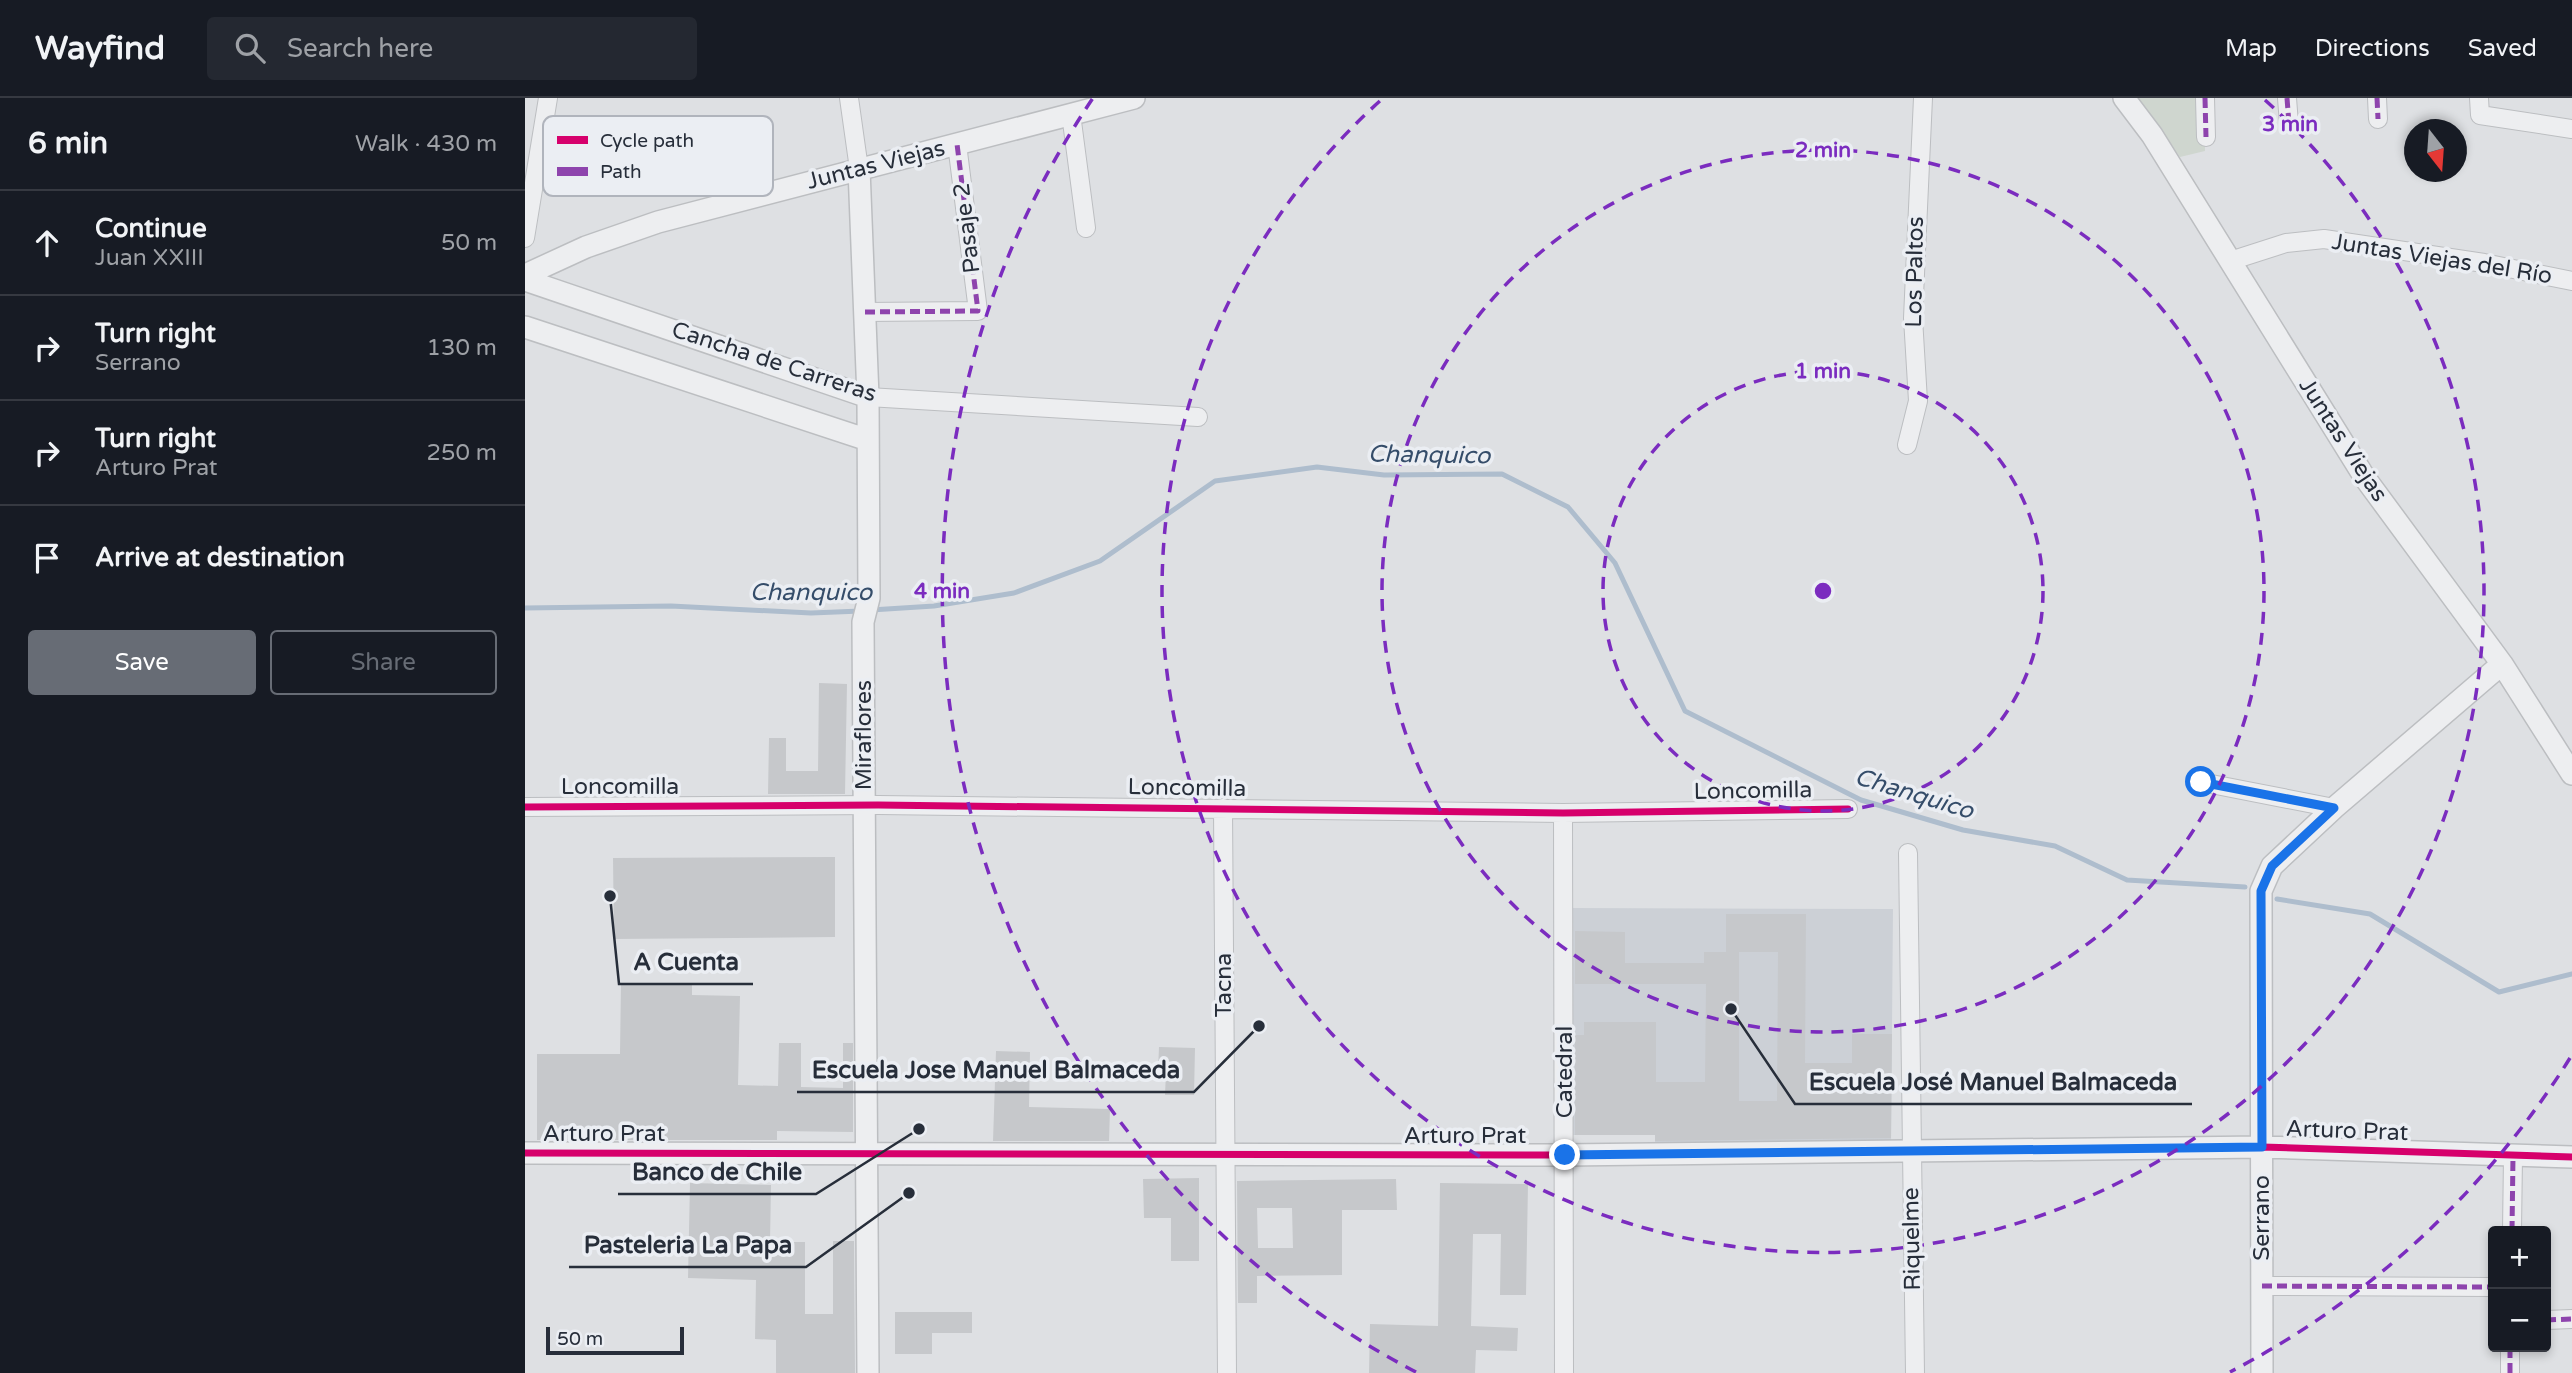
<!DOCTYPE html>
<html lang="en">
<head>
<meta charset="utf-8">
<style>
  body { margin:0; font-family:"Varela Round",sans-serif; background:#242831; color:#f1f3f6 }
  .controls { position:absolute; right:21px; bottom:21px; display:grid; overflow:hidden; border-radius:7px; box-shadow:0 4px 10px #0003 }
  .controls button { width:63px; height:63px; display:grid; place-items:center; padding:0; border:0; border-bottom:2px solid #363941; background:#171b24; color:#f1f3f6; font:35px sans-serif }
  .compass { position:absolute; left:1879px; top:21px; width:63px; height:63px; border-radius:50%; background:#171b24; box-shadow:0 4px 10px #0003; rotate:163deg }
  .scale { position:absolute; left:21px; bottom:18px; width:138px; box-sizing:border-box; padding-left:7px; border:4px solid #272e3a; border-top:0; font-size:19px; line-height:24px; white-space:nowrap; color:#272e3a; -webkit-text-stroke:5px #ebeef3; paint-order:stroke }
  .stop { position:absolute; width:21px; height:21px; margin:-16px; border:5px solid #1a73e8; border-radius:50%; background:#fff }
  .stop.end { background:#1a73e8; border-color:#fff; box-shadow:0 2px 7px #0008 }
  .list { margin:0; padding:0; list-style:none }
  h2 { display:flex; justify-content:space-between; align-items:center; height:91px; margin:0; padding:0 28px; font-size:30px }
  h2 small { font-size:23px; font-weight:400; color:#9ea1a6 }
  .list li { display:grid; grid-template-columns:46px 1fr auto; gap:21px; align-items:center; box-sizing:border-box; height:105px; padding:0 28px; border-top:2px solid #363941 }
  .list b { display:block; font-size:26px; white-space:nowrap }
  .list p { margin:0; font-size:23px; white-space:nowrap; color:#9ea1a6 }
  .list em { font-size:23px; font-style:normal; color:#9ea1a6 }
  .actions { display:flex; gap:14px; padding:21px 28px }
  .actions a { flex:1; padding:16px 0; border:2px solid #676c75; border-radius:7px; text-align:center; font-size:24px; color:#676c75 }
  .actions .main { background:#676c75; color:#fff }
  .icon { flex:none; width:38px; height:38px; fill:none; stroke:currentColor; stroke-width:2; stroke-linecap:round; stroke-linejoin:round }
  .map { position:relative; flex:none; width:2047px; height:1275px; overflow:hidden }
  header { display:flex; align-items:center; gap:42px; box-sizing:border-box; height:98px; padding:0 35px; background:#171b24; border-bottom:2px solid #363941 }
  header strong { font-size:33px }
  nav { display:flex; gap:38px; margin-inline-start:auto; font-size:24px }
  .search { width:490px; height:63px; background:#242831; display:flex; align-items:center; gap:18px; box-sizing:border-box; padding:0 24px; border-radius:7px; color:#9ea1a6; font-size:26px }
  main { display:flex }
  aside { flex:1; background:#171b24 }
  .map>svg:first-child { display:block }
  .built { fill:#ccd0d6 }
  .green { fill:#cfd6cf }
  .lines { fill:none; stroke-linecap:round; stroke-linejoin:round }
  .stream { stroke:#aebdcd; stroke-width:5 }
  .building { fill:#c6c8cb; fill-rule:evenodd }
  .minor-casing { stroke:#bcbec1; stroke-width:20 }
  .tertiary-casing { stroke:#bcbec1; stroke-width:24 }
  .minor { stroke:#edeef0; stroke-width:18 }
  .tertiary { stroke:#edeef0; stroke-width:21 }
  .quiet { stroke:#8e44ad; stroke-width:5; stroke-dasharray:10 5; stroke-linecap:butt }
  .cycleway-casing { stroke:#ebeef3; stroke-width:11 }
  .cycleway { stroke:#d6006c; stroke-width:7 }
  .route { stroke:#1a73e8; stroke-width:9 }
  .ring { fill:none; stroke:#7b2cbf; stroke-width:3.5; stroke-dasharray:12 9 }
  .labels { text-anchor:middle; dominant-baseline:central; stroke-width:7; stroke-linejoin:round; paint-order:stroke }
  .street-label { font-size:23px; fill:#272e3a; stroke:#ebeef3 }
  .water-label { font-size:24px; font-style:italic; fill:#354d6a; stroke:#ebeef3 }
  .key { fill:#ebeef3; stroke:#b0b4bc; stroke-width:2 }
  .key-label { font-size:19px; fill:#272e3a }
  .centre { fill:#7b2cbf; stroke:#ebeef3; stroke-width:3.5 }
  .ring-label { font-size:21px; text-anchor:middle; font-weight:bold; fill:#7b2cbf; stroke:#ebeef3; stroke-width:7; stroke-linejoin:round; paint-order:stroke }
  .leader { fill:none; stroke:#272e3a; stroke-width:2.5 }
  .callout-dot { fill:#272e3a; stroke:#ebeef3; stroke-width:2.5 }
  .callout-label { font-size:24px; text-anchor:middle; font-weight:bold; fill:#272e3a; stroke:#ebeef3; stroke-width:7; stroke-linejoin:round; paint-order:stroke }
</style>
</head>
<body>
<header>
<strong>Wayfind</strong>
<div class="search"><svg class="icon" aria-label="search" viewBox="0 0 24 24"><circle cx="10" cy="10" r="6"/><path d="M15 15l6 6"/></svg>Search here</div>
<nav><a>Map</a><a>Directions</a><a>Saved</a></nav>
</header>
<main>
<aside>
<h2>6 min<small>Walk · 430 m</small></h2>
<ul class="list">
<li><svg class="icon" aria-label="ahead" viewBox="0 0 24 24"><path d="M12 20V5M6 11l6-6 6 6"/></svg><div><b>Continue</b><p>Juan XXIII</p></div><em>50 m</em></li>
<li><svg class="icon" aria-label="right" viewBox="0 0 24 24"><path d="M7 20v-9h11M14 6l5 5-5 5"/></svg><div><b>Turn right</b><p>Serrano</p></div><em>130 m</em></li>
<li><svg class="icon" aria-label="right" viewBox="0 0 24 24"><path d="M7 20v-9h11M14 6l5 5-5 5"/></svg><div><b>Turn right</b><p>Arturo Prat</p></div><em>250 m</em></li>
<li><svg class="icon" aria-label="arrive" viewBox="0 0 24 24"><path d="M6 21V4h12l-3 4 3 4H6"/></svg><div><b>Arrive at destination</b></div></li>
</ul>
<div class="actions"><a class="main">Save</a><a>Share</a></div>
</aside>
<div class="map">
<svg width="2047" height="1275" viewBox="0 0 2047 1275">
  <rect width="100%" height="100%" fill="#dee0e3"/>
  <path class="built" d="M1046,810L1368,811L1366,1049L1130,1048V1037H1045Z"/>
  <path class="green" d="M1611,0H1679L1680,53L1655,59Z"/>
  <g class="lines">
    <path class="stream" d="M0,510L146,508L286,515L336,513
      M346,512L409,508L489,495L575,463L690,383L792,369L859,377L977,376L1043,409L1090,465L1160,613L1336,702L1438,732L1530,748L1602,782L1720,789
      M1752,801L1845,816L1974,894L2047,876"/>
  </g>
  <path class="building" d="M294,585L322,586L320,696H243L244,640H261V673H293Z
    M310,759V839L89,841L88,760Z
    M1201,816H1281L1280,965H1327V936H1367L1366,1040L1130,1043V1037H1050V937H1059V924H1131V984H1180L1181,886H1050V833L1100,834V865H1179V854H1201ZM1214,854H1253L1252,1003H1214Z
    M96,885H167V897L215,898L213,987L253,988L254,945H276V989L318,990V945H328V1034L252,1033V1042H12V956H95Z
    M634,949L670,950L669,997H640L641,974L633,973Z
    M471,953L505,954L504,1009L585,1011L584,1043H468Z
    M674,1080V1163H646V1120H619L618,1081Z
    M871,1081L872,1112H817V1177L732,1178V1205H713L712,1083ZM732,1110H767L768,1150H733Z
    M165,1085L246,1087L245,1144H280V1216H308V1143H329L330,1275H251V1242L230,1241L231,1182L163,1180Z
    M915,1085L1003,1086L1001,1197H975L976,1136H948L946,1228L993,1230L992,1253L951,1252L950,1275H844L845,1226L913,1228Z
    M370,1214H447V1235H407V1256H370Z"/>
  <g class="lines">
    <g class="minor-casing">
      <path id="minor" d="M324,0L334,71
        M1680,0L1681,39
        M1762,0L1764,26
        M1852,0L1853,21
        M1954,0L1955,17L2047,31
        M546,16L561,130
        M0,140L23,0
        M1705,163L1761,145L1799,141L1959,165L2047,183
        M340,214L453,213L432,46
        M343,299L673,319
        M1382,347L1393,303L1388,220L1398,0
        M1676,684L1809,710
        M0,709L353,707L1038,715L1323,711
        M698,710L702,1275
        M1038,715L1039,1275
        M1383,755L1390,1275
        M1987,1133L1988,1058
        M1737,1188L1968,1189
        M2021,1222L2047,1221
        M1985,1275V1249"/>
    </g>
    <g class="tertiary-casing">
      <path id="tertiary" d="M1599,0L1627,37L1840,380L1977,566L2047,676
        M334,71L343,299L344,500L338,524L343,1275
        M0,177L61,149L133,124L609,0
        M0,182L343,299
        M0,229L343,342
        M0,1055L1040,1057L1737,1049L2047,1059
        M1737,1275L1736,793L1747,768L1809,710L1977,566"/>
    </g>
    <use href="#minor" class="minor"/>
    <use href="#tertiary" class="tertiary"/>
    <path class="quiet" d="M1680,0L1681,39
      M1762,0L1764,26
      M1852,0L1853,21
      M340,214L453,213L432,46
      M1676,684L1809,710
      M1987,1133L1988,1058
      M1737,1188L1968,1189
      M2021,1222L2047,1221
      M1985,1275V1249"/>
    <g class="cycleway-casing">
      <path id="cycleway" d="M0,709L353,707L1038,715L1323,711
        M0,1055L1040,1057L1737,1049L2047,1059"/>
    </g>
    <use href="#cycleway" class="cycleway"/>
  </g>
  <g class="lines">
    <path class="route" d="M1040,1057L1737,1049L1736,793L1747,768L1809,710L1676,684"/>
  </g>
  <g class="ring">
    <circle cx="1298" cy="493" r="220"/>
    <circle cx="1298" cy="493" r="441"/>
    <path d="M1740 2A661 661 0 1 1 856 2"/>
    <path d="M2045 960A881 881 0 0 1 1705 1274M891 1274A881 881 0 0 1 568 0"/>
  </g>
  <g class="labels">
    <g class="street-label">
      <text transform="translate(351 67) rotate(-14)">Juntas Viejas</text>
      <text transform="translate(442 130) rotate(-97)">Pasaje 2</text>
      <text transform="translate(1917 161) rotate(9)">Juntas Viejas del Río</text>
      <text transform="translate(1390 174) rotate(-89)">Los Paltos</text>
      <text transform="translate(249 264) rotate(18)">Cancha de Carreras</text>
      <text transform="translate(1818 342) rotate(57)">Juntas Viejas</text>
      <text transform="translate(339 637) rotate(-90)">Miraflores</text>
      <text x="95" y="689">Loncomilla</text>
      <text transform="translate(662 690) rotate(1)">Loncomilla</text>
      <text transform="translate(1228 693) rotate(-1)">Loncomilla</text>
      <text transform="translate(699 887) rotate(-90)">Tacna</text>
      <text transform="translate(1040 974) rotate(-90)">Catedral</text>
      <text transform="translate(1822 1033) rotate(2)">Arturo Prat</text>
      <text x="79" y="1036">Arturo Prat</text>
      <text x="940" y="1038">Arturo Prat</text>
      <text transform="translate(1737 1120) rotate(-90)">Serrano</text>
      <text transform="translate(1387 1141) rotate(-91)">Riquelme</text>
    </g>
    <g class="water-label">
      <text transform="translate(904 357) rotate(1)">Chanquico</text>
      <text x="286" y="494">Chanquico</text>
      <text transform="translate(1389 696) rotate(17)">Chanquico</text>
    </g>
  </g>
  <rect x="18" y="18" width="230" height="80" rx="10" class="key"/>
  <rect x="32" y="38" width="31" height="8" fill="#d6006c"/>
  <rect x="32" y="69" width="31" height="9" fill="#8e44ad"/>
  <g class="key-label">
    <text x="75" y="49">Cycle path</text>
    <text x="75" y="80">Path</text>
  </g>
  <circle cx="1298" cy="493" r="10" class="centre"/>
  <g class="ring-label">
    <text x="1765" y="33">3 min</text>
    <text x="1298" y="59">2 min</text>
    <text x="1298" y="280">1 min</text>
    <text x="417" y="500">4 min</text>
  </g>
  <path class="leader" d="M85 798L94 886H228M734 928L669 994H272M1206 911L1270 1006H1667M394 1031L291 1096H93M384 1095L281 1169H44"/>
  <g class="callout-dot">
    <circle cx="85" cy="798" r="7"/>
    <circle cx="734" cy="928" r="7"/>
    <circle cx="1206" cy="911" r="7"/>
    <circle cx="394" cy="1031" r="7"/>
    <circle cx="384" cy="1095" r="7"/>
  </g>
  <g class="callout-label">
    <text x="161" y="872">A Cuenta</text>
    <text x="471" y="980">Escuela Jose Manuel Balmaceda</text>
    <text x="1468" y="992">Escuela José Manuel Balmaceda</text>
    <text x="192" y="1082">Banco de Chile</text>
    <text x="163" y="1155">Pasteleria La Papa</text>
  </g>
</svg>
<div class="controls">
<button>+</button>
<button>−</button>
</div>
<svg class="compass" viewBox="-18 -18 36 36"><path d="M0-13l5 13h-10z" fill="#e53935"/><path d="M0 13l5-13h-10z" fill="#9ea1a6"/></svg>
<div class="scale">50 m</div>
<div class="stop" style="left:1676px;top:684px"></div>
<div class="stop end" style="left:1040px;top:1057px"></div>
</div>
</main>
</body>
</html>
